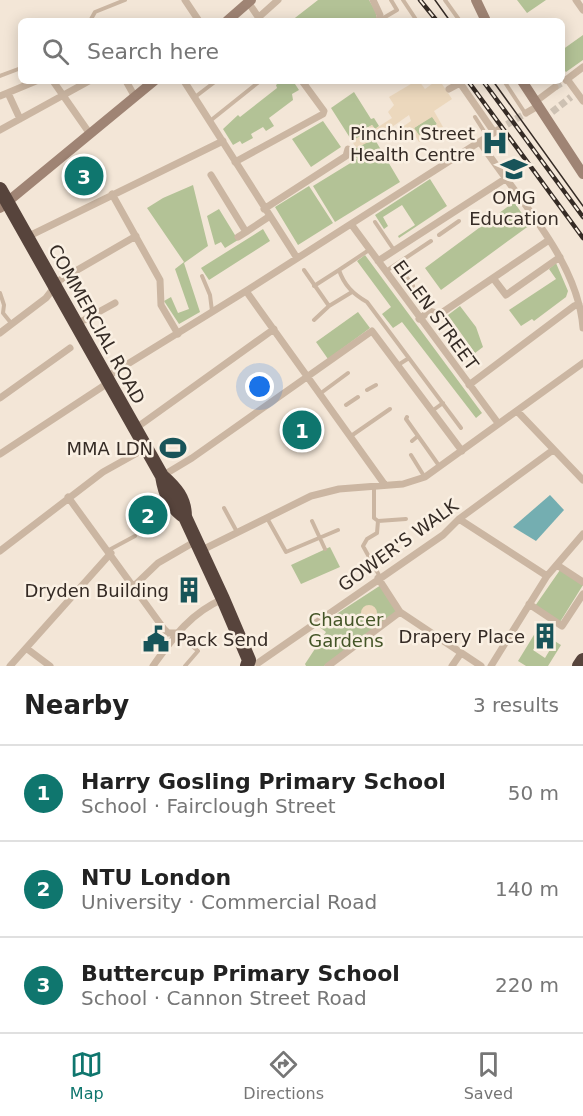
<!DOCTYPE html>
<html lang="en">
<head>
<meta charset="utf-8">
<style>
  body { margin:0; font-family:"DejaVu Sans",sans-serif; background:#f2f2f2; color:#222 }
  .you { position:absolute; left:260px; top:387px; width:21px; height:21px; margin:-15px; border:4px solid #fff; border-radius:50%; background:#1a73e8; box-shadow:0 0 0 9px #1a73e833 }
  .badge { display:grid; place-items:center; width:39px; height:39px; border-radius:50%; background:#0f766e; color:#fff; font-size:20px; font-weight:700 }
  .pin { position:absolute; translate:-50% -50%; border:3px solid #fff; box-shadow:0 2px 6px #0006 }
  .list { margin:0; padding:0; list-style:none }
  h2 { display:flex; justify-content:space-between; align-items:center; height:78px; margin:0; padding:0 24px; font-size:26px }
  h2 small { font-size:20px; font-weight:400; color:#767676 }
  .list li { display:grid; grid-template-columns:39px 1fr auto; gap:18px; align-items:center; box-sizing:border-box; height:96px; padding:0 24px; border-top:2px solid #e0e0e0 }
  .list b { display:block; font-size:22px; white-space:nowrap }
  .list p { margin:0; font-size:20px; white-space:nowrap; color:#767676 }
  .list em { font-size:20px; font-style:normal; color:#767676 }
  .icon { flex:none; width:33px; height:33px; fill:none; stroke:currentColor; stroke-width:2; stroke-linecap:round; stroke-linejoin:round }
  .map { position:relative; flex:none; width:583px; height:666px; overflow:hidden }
  .search { position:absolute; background:#fff; box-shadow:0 3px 15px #0003; left:18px; right:18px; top:18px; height:66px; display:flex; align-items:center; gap:15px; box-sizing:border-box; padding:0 21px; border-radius:9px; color:#767676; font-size:22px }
  .sheet { height:366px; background:#fff }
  nav { display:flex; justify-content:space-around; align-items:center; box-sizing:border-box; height:84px; border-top:2px solid #e0e0e0; background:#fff; font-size:16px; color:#767676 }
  nav a { display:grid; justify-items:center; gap:3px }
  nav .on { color:#0f766e }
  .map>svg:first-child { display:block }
  .green { fill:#b3c296; fill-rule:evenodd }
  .plaza { fill:#ecd8bd; fill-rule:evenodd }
  .water { fill:#74aeb1 }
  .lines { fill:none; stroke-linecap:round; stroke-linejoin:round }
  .street-tunnel { stroke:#cdc1b3; stroke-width:7; stroke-dasharray:7 3.5; stroke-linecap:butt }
  .lane { stroke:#cbb6a2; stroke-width:4 }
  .street { stroke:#cbb6a2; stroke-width:7 }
  .secondary { stroke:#9f8474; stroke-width:10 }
  .highway { stroke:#57443c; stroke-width:14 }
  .tram { stroke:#352b25; stroke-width:1.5 }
  .rail-casing { stroke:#352b25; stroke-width:4.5 }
  .rail { stroke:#faf0e3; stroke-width:2; stroke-dasharray:7; stroke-linecap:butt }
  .labels { text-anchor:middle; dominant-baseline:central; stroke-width:5; stroke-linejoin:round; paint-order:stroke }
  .poi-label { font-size:18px; fill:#352b25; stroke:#faf0e3; text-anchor:end }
  .street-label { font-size:18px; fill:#352b25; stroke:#faf0e3 }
  .park-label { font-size:18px; fill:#445527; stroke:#faf0e3 }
</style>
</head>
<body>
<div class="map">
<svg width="583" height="666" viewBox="0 0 583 666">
  <rect width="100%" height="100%" fill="#f3e6d7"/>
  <path class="green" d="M318,0H369C373,7 378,13 376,21H291Z
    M517,0H546L527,13Z
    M583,35V60L566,72L562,68V50Z
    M281,81H293L299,90L292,94L293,100L269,118L274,126L266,131L263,127L251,134L253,138L242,144L240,141L233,145L223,129L238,115L240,117L277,88L276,85Z
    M354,92L371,119L374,118L379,126L375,129L372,125L365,129L364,134L352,141L331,108Z
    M432,116L437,124L419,136L414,128Z
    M323,121L341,147L311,167L292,139Z
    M374,138L400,182L335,222L313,186L357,159L353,150Z
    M430,179L447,206L399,238L398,236L415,225L402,205L383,217L388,226L384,229L375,215Z
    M193,185L208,246L184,263L200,312L179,324L164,301L171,297L178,313L189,309L175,269L184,262L147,208L163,198Z
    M309,186L333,223L298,245L275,207Z
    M514,202L530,225L441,290L425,268Z
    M219,209L238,240L225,248L221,242L215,245L207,216Z
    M263,229L270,241L209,280L201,268Z
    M365,255L482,413L476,418L402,322L393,328L382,314L391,307L357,261Z
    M556,263L568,291L566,297L534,321L532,319L521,326L509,310L556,279L549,269Z
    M460,306L476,327L483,347L475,353L448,315Z
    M358,312L370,328L328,359L316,342Z
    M330,547L340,567L301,584L291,565Z
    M560,570L583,585L560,622L535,606Z
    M381,585L400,615L324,666H306L305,664L326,632L318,626Z
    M537,630L561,645L548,666H526L518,661ZM539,640L551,648L545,658L533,650Z"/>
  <path class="plaza" d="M416,81H419L425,89L436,81H440L452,99L434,111L443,127L419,142L410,127L403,130L401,128L411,121L409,115L375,139L356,148L352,141L364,134L365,129L372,125L375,129L392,118L388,112L394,105L389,97ZM432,117L437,124L419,135L414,128Z
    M361 613a8 8 0 1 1 16 0a8 8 0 1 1-16 0Z"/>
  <path class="water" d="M550,495L564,510L536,541L513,527Z"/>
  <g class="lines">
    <path class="street-tunnel" d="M555,87L566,80
      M552,112L571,97
      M498,130L526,113"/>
    <path class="lane" d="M403,0L417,21
      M445,0L460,21
      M380,20L397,10L391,0
      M90,21L95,12L125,0
      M0,76L21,68
      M504,81L525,113
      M195,97L216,81
      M475,117L487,136
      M210,121L260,81
      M375,222L394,250
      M439,235L459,221
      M369,250L339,270C344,285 353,294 367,302L461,428
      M397,264L413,286
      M304,270L329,306
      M386,271L431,241
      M202,276L210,295L212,311
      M314,286L339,270
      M0,293L4,305L3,313L11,323
      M314,320L329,306L352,292
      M398,365L409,358
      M367,390L376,385
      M321,393L348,373
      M346,405L358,397
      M432,411L443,403
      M407,417L406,419L440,467
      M351,436L390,409
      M412,441L418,436
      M411,455L424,476
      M374,486V518L378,521L377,533L367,539L363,546L380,577
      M224,508L237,532
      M267,518L286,552L338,530
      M312,521L325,549
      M378,521L406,519
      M109,550L135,536
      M177,633L198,651L185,666"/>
    <path class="street" d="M185,0L199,21
      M373,0L380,15L379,21
      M576,0L583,10
      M248,2L261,21
      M259,17L278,0
      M567,79L583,101
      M566,80L583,67
      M53,81L90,134
      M126,81L135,97
      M184,81L297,258
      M460,83L494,132
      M449,89L462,82
      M8,93L20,119
      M0,96L36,81
      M535,102L555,87
      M526,113L538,106
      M0,130L89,81
      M480,142C516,197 578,260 583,328
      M235,162L323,114L324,111L302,81
      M211,175L246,232L270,216
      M112,194L160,280L161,305L178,334
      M264,209L346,156L348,149
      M351,224L498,423
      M27,237L223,141
      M238,237L246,232
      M378,261L505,179
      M493,278L549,240
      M246,291L385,485
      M419,319L430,311L440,314L493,278L506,295L560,257
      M75,325L115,303
      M0,333L46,298L60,280L136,236
      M105,378L246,291L498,130
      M469,385L574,306L579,304
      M0,398L70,348
      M517,411L583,480
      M136,428L274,329
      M0,454L108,383
      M162,476L192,458L372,331L462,451
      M68,497L164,629L168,633H176
      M459,519L547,576L583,534
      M0,551L103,472L146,448
      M200,551L311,496L339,489L403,484L425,477L583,363
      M557,565L583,582
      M378,578L400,612L481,666
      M134,586L158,563L196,541
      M529,604L562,626L583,594
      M26,648L50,666
      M258,663L443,535L459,519L553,450
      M10,666L111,553
      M153,666C173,638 190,613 223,599
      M328,666L400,612
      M452,666L461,653
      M491,666L547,576"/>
    <path class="secondary" d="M476,0L486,21
      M227,21L251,0
      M522,81L583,174
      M0,208L154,81"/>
    <path class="highway" d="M0,189L162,476C165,494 170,507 185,517
      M162,476C176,488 185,499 185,517L223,599L249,660L247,666
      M579,666L583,660"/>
    <path class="tram" d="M435,0L450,21
      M493,81L583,206"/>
    <g class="rail-casing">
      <path id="rail" d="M420,0L437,21
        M468,81L583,238
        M483,81L583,217"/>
    </g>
    <use href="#rail" class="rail"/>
  </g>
  <defs>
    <g id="hospital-bare" transform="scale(2.07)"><path d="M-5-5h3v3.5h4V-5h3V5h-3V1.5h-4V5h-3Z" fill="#185459" stroke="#faf0e3" stroke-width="2.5" paint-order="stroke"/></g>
    <g id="school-bare" transform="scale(2.07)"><path d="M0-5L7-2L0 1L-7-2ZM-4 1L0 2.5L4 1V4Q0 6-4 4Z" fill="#185459" stroke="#faf0e3" stroke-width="2.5" paint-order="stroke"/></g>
    <g id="stadium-bare" transform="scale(2.07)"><path d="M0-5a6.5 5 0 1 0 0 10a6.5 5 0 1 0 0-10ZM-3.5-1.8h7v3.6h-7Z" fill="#185459" stroke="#faf0e3" stroke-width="2.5" paint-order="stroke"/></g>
    <g id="building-bare" transform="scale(2.07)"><path d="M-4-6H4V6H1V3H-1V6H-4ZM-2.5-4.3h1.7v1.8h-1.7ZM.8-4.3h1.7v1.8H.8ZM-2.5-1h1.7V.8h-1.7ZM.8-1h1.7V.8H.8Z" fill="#185459" stroke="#faf0e3" stroke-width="2.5" paint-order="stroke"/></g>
    <g id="civic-bare" transform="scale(2.07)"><path d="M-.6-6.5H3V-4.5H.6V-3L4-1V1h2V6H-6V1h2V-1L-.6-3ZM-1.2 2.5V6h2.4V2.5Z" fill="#185459" stroke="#faf0e3" stroke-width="2.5" paint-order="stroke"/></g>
  </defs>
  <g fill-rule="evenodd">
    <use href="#hospital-bare" x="495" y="143"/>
    <use href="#school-bare" x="514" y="169"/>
    <use href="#stadium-bare" x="173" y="448"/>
    <use href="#building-bare" x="189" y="590"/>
    <use href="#building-bare" x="545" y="636"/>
    <use href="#civic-bare" x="156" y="639"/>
  </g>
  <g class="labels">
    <g class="poi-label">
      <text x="475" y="133">Pinchin Street<tspan x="475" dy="21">Health Centre</tspan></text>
      <text x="514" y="197" text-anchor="middle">OMG<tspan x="514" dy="21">Education</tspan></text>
      <text x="153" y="448">MMA LDN</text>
      <text x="169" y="590">Dryden Building</text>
      <text x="525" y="636">Drapery Place</text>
      <text x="176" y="639" text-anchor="start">Pack Send</text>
    </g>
    <g class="street-label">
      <text transform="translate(436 315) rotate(54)">ELLEN STREET</text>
      <text transform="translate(97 324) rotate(61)">COMMERCIAL ROAD</text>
      <text transform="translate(398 545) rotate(-36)">GOWER'S WALK</text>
    </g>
    <g class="park-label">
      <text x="346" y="619">Chaucer<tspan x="346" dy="21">Gardens</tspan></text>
    </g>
  </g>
</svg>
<div class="you"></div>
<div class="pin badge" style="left:302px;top:430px">1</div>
<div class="pin badge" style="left:148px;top:515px">2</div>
<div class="pin badge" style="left:84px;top:176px">3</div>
<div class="search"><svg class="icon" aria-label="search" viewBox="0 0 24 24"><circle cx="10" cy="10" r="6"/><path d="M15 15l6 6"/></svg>Search here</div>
</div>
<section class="sheet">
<h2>Nearby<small>3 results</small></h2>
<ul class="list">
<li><span class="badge">1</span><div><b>Harry Gosling Primary School</b><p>School · Fairclough Street</p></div><em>50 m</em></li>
<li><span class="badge">2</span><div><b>NTU London</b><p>University · Commercial Road</p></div><em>140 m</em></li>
<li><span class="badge">3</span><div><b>Buttercup Primary School</b><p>School · Cannon Street Road</p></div><em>220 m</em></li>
</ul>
</section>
<nav>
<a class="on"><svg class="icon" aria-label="map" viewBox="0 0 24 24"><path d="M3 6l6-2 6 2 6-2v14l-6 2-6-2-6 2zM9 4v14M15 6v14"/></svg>Map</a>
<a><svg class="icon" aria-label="directions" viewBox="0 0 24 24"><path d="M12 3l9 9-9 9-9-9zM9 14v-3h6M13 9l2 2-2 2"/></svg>Directions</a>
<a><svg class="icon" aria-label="saved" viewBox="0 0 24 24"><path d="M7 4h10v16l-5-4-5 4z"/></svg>Saved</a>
</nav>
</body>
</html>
